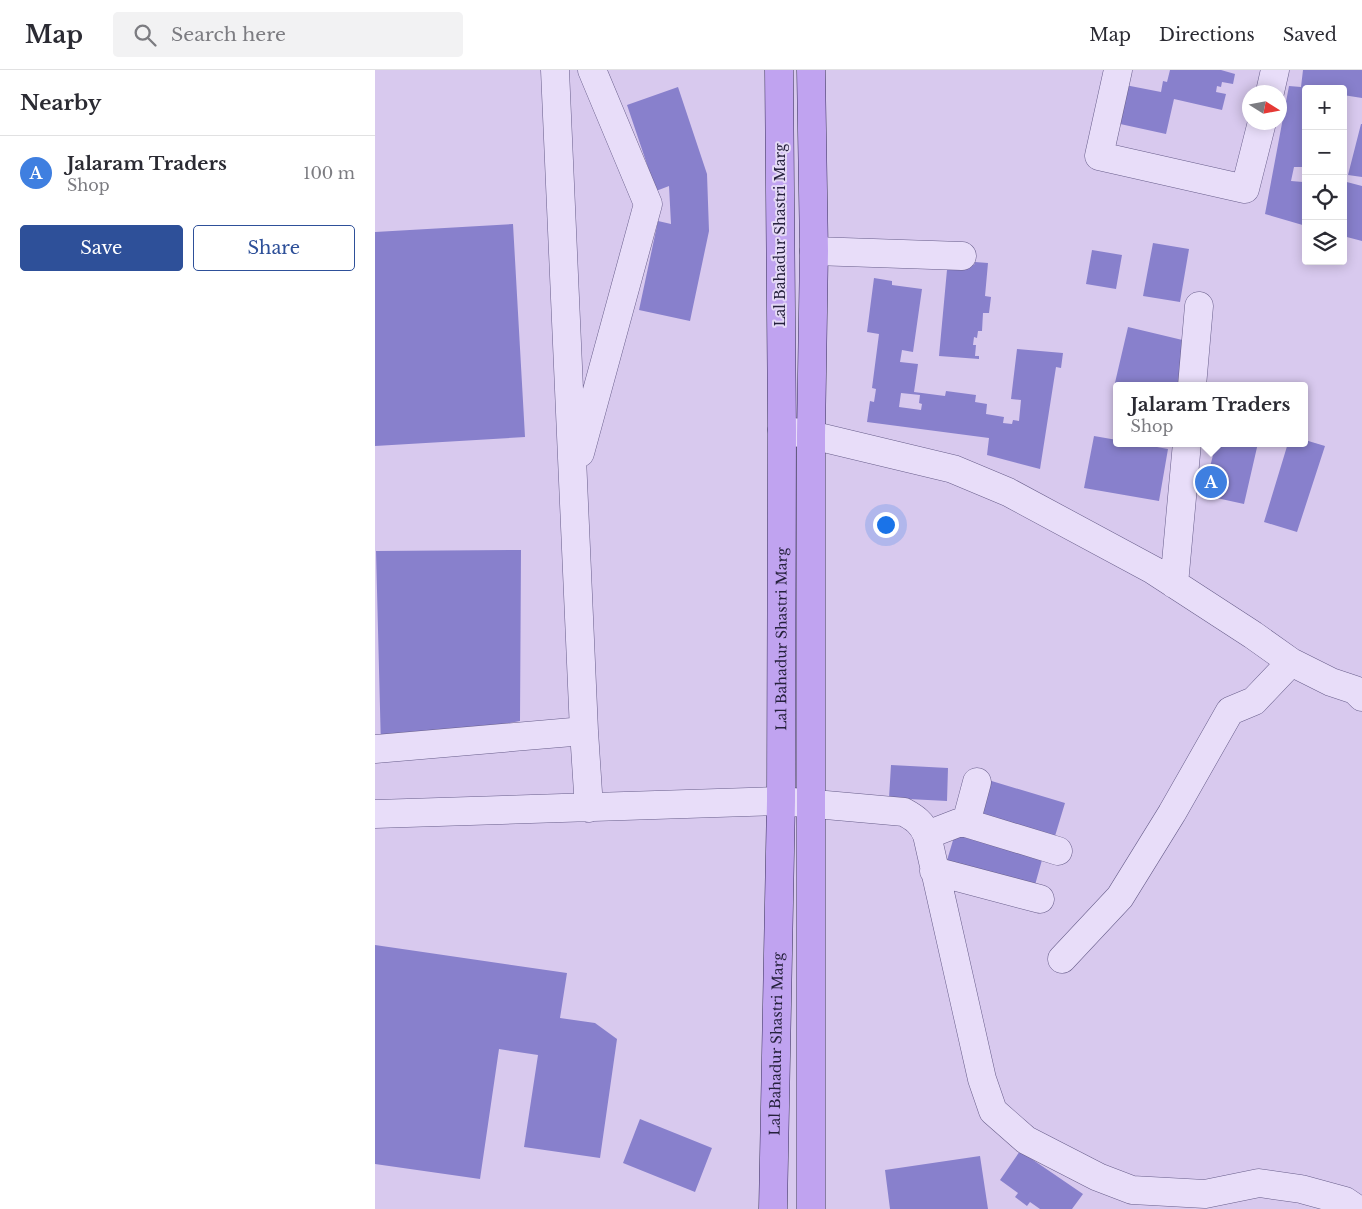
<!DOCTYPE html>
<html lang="en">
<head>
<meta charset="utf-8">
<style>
  body { margin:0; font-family:"Libre Baskerville",serif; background:#f2f2f3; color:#2b2b33 }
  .controls { position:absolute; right:15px; top:15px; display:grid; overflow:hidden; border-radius:5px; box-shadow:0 2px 12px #0003 }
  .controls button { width:45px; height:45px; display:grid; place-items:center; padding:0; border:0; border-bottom:1px solid #e1e1e2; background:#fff; color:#2b2b33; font:25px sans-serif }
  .compass { position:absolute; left:867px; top:15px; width:45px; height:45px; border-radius:50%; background:#fff; box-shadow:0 2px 12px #0003; rotate:101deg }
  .you { position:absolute; left:510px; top:454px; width:18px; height:18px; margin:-12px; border:4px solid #fff; border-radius:50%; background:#1a73e8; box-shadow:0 0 0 8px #1a73e833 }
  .badge { display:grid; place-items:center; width:32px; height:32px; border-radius:50%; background:#2e5099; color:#fff; font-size:16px; font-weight:700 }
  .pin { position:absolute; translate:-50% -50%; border:2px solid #fff; box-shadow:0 1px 5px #0006 }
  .popup { position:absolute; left:738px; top:312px; width:195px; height:65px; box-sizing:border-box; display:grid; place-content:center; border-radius:5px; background:#fff; filter:drop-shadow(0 1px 4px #0005); font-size:16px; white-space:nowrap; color:#7c7c81 }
  .popup b { font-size:19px; color:#2b2b33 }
  .popup::after { content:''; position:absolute; left:50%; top:100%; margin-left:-10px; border:10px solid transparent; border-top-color:#fff }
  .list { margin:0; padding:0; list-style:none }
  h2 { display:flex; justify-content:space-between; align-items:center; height:65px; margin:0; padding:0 20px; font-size:21px }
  h2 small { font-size:16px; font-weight:400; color:#7c7c81 }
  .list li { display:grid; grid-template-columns:32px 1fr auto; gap:15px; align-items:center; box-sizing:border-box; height:75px; padding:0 20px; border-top:1px solid #e1e1e2 }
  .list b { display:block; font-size:19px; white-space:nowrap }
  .list p { margin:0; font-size:16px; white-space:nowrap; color:#7c7c81 }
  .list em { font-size:16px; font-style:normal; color:#7c7c81 }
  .actions { display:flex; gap:10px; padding:15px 20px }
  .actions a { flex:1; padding:11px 0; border:1px solid #2e5099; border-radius:5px; text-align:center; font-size:18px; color:#2e5099 }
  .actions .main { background:#2e5099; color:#fff }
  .icon { flex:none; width:28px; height:28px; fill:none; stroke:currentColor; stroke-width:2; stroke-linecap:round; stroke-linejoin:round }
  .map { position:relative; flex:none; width:987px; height:1139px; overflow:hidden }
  header { display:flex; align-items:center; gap:30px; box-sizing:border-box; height:70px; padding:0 25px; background:#fff; border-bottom:1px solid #e1e1e2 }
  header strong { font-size:24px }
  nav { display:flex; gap:28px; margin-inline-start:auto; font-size:18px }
  .search { width:350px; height:45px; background:#f2f2f3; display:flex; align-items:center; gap:12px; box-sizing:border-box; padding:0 18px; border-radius:5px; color:#7c7c81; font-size:19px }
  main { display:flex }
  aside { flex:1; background:#fff }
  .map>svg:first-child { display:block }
  .building { fill:#8880cc; fill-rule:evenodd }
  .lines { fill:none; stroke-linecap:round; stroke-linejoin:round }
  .minor-casing { stroke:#685e8b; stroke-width:29 }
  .major-casing { stroke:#383159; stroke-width:29 }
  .minor { stroke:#e8ddf9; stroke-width:28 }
  .major { stroke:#c0a3f0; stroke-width:28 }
  .labels { text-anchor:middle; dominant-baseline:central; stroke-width:4; stroke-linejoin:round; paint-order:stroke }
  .street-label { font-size:14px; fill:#25213c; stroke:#e4d9f6 }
</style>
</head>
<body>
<header>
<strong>Map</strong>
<div class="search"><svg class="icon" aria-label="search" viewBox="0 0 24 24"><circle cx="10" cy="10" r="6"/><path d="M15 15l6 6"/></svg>Search here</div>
<nav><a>Map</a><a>Directions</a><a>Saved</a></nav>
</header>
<main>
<aside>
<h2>Nearby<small></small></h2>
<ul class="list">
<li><span class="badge" style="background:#3f7fe0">A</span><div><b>Jalaram Traders</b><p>Shop</p></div><em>100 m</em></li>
</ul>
<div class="actions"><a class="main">Save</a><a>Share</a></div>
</aside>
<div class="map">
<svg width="987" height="1139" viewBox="0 0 987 1139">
  <rect width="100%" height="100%" fill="#d8c9ee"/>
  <path class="building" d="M795,0H846L860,4L858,14L847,12L846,17L842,16L841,22L851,24L847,40L799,29L791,64L736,52L745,14L786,22L788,11L792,12Z
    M928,0H987V28L968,25V19H931V91L929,97H919L916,111L928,112L931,107V156L890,144L914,16L926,17Z
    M303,17L332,104L334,161L315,251L264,240L283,151L296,154L294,116L281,121L252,35Z
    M986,54H987V107L973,105Z
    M968,111L987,116V171L968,166Z
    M138,154L150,367L0,376V162Z
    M778,173L814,179L805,232L768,226Z
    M717,180L747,185L741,219L711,214Z
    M573,189L599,195L600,192L613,193L610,226L616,227L614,243H608L607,261H603L602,268L599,267L598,275H601L600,286H604V289L564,286Z
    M499,208L517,211V215L547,219L538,282L527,280L525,292L543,294L539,322L570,326L571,321L601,325L600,332L612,334L611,344L629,347L628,353L637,354L638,350L644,351L646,330L636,329L642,279L688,283L686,298L681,297L665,399L612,385L614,368L492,352L495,331L499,332L501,319L497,318L504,264L492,262ZM526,323L545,325L544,333L547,334L546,340L524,337Z
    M753,257L820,273L810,316L739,317Z
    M719,366L742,370V373H760L793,379L784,431L709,418Z
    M930,370L950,376L922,462L889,452L913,373H930Z
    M841,373H883L869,434L828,425Z
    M146,480L145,651L6,678L1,481Z
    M516,695L573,698L572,731L514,728Z
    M610,709L690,733L677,776L598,752Z
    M582,757L669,783L658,822L570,797Z
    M0,875L192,903L185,948L220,953L242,969L225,1088L149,1077L163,985L124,979L105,1109L0,1094Z
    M265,1049L337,1078L320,1122L248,1093Z
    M645,1081L708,1124L697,1139H665L655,1132L652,1136L640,1127L643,1123L625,1110Z
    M605,1086L613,1139H515L510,1100Z"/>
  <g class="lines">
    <g class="minor-casing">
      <path id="minor" d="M180,0L209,661L214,738
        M743,0L724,86L870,119L887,52
        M895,22L900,0
        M439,181L587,186
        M817,316L824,236
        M407,360L436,365L578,399L633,422L778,500L878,565L916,592L956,612L980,620L987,627
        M205,383L273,134L217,0
        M799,514L812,373
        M0,679L209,661
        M0,744L406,731L529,742C540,748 547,753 552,765L607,1009L618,1041L651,1070L723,1107L757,1120L830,1124L884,1113L926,1119L970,1131L982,1139
        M591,753L602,712
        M552,765L583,753H591L683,781
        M559,801L665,829
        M687,889L745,827L797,743L855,641L879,631L916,592"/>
    </g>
    <g class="major-casing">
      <g id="major">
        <path d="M436,0L439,181L436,365V1139"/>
        <path id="s1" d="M398,1139L406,731L407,360L404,0"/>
      </g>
    </g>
    <use href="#minor" class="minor"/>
    <use href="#major" class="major"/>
  </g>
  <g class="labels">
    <g class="street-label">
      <text transform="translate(405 165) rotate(-90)">Lal Bahadur Shastri Marg</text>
      <text stroke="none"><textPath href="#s1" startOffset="570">Lal Bahadur Shastri Marg</textPath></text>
      <text stroke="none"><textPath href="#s1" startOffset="165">Lal Bahadur Shastri Marg</textPath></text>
    </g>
  </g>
</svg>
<div class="controls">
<button>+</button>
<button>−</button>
<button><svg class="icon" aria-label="locate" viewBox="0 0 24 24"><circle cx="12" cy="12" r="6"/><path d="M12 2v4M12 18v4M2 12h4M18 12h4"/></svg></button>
<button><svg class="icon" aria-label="layers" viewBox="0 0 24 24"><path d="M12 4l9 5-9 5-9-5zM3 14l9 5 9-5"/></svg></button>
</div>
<svg class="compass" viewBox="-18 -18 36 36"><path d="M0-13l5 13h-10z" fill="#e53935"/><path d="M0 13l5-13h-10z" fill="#7c7c81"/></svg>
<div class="you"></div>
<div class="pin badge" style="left:836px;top:412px;background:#3f7fe0">A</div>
<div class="popup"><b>Jalaram Traders</b>Shop</div>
</div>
</main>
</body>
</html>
